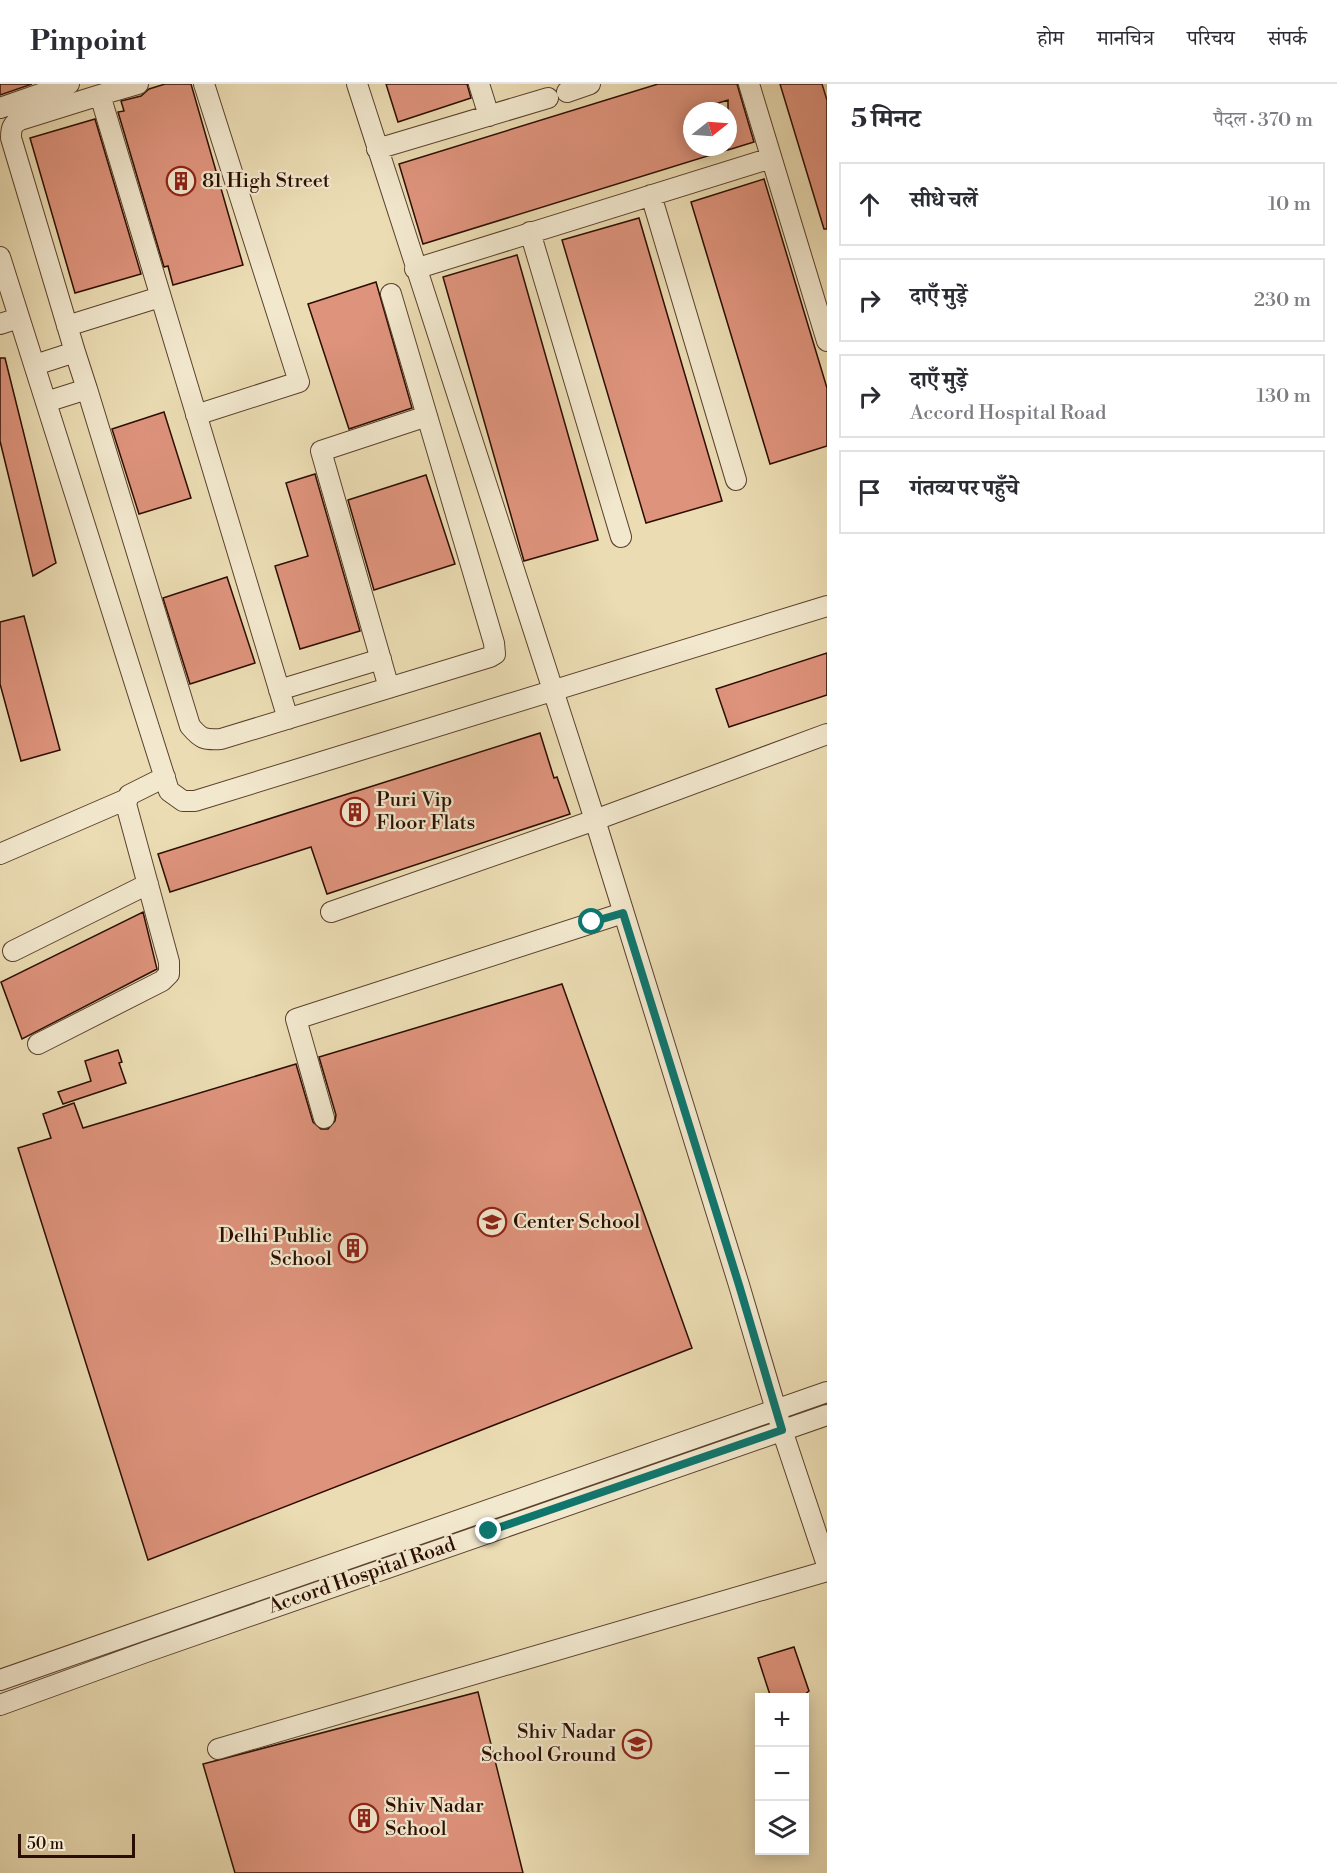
<!DOCTYPE html>
<html lang="hi">
<head>
<meta charset="utf-8">
<style>
  body { margin:0; font-family:"Libre Bodoni","Noto Serif Devanagari",serif; background:#f7f7f7; color:#2b2b33 }
  .controls { position:absolute; right:18px; bottom:18px; display:grid; overflow:hidden; border-radius:0px; box-shadow:0 3px 15px #0003 }
  .controls button { width:54px; height:54px; display:grid; place-items:center; padding:0; border:0; border-bottom:2px solid #e1e1e2; background:#fff; color:#2b2b33; font:30px sans-serif }
  .compass { position:absolute; left:683px; top:18px; width:54px; height:54px; border-radius:50%; background:#fff; box-shadow:0 3px 15px #0003; rotate:73deg }
  .scale { position:absolute; left:18px; bottom:15px; width:117px; box-sizing:border-box; padding-left:6px; border:3px solid #2b0d00; border-top:0; font-size:16px; line-height:21px; white-space:nowrap; color:#2b0d00; -webkit-text-stroke:4px #f2e8ce; paint-order:stroke }
  .stop { position:absolute; width:18px; height:18px; margin:-14px; border:4px solid #0f766e; border-radius:50%; background:#fff }
  .stop.end { background:#0f766e; border-color:#fff; box-shadow:0 2px 6px #0008 }
  .list { margin:0; padding:0; list-style:none }
  h2 { display:flex; justify-content:space-between; align-items:center; height:78px; margin:0; padding:0 24px; font-size:26px }
  h2 small { font-size:20px; font-weight:400; color:#7c7c81 }
  .list li { display:grid; grid-template-columns:39px 1fr auto; gap:18px; align-items:center; box-sizing:border-box; height:84px; margin:0 12px 12px; padding:0 12px; border:2px solid #e1e1e2; border-radius:0px }
  .list b { display:block; font-size:22px; white-space:nowrap }
  .list p { margin:0; font-size:20px; white-space:nowrap; color:#7c7c81 }
  .list em { font-size:20px; font-style:normal; color:#7c7c81 }
  .icon { flex:none; width:33px; height:33px; fill:none; stroke:currentColor; stroke-width:2; stroke-linecap:round; stroke-linejoin:round }
  .map { position:relative; flex:none; width:827px; height:1789px; overflow:hidden }
  header { display:flex; align-items:center; gap:36px; box-sizing:border-box; height:84px; padding:0 30px; background:#fff; border-bottom:2px solid #e1e1e2 }
  header strong { font-size:28px }
  nav { display:flex; gap:33px; margin-inline-start:auto; font-size:21px }
  main { display:flex }
  aside { flex:1; background:#fff }
  .map>svg:first-child { display:block }
  .building { fill:#de937c; stroke:#2b0d00; stroke-width:1.5 }
  .lines { fill:none; stroke-linecap:round; stroke-linejoin:round }
  .minor-casing { stroke:#5b412d; stroke-width:22 }
  .minor { stroke:#f2e8ce; stroke-width:20 }
  .route { stroke:#0f766e; stroke-width:8 }
  .labels { text-anchor:middle; dominant-baseline:central; stroke-width:4.5; stroke-linejoin:round; paint-order:stroke }
  .poi-label { font-size:20px; fill:#2b0d00; stroke:#f2e8ce; text-anchor:start }
  .street-label { font-size:20px; fill:#2b0d00; stroke:#f2e8ce }
</style>
</head>
<body>
<header>
<strong>Pinpoint</strong>
<nav><a>होम</a><a>मानचित्र</a><a>परिचय</a><a>संपर्क</a></nav>
</header>
<main>
<div class="map">
<svg width="827" height="1789" viewBox="0 0 827 1789">
  <rect width="100%" height="100%" fill="#ebdcb3"/>
  <filter id="stains"><feTurbulence type="fractalNoise" baseFrequency=".00333" numOctaves="4"/><feColorMatrix values="0 0 0 0 .2 0 0 0 0 .09 0 0 0 0 .02 0 0 0 .5 -.17"/></filter>
  <radialGradient id="worn" r=".72"><stop offset=".6" stop-color="#630" stop-opacity="0"/><stop offset="1" stop-color="#630" stop-opacity=".3"/></radialGradient>
  <path class="building" d="M0,0H32L0,11Z
    M165,0H191L243,181L173,201L168,182L164,183L118,28L124,27L121,17L141,12L149,5Z
    M386,0H467L471,14L398,38Z
    M658,0H737L754,58L728,66V16L692,27V63H727V66L423,160L399,80Z
    M780,0H822L827,16V145H824Z
    M95,35L141,190L75,209L30,54Z
    M764,95L827,304V362L770,380L691,118Z
    M639,134L722,417L646,439L562,156Z
    M517,171L598,456L524,477L443,193Z
    M376,198L412,324L349,345L308,220Z
    M0,274H5L56,479L33,492L0,357Z
    M164,328L191,414L139,430L112,345Z
    M315,390L360,547L300,565L275,482L308,472L286,399Z
    M426,391L455,480L374,506L348,416Z
    M227,493L255,579L190,600L163,514Z
    M24,532L60,666L21,677L0,600V538Z
    M827,569V611L729,643L716,605Z
    M540,649L554,694L557,693L570,730L327,810L311,763L170,808L158,770Z
    M143,828L157,885L22,955L1,898Z
    M562,900L692,1264L148,1476L18,1064L51,1054L43,1030L74,1019L83,1044L296,980L313,1038L321,1045H328L335,1037L336,1031L319,973Z
    M118,966L122,978L119,979L126,999L63,1020L58,1008L91,997L85,977Z
    M794,1563L809,1607L800,1614H771L758,1574Z
    M478,1608L523,1789H235L203,1680Z"/>
  <g class="lines">
    <g class="minor-casing">
      <path id="minor" d="M357,0L595,736L739,1201L782,1346L827,1481
        M479,0L489,32
        M749,0L827,257
        M567,8L590,0
        M100,11L138,0
        M0,24L69,0
        M377,65L548,14
        M651,111L736,396
        M530,148L621,453
        M0,173L169,707L183,717H195L827,522
        M415,185L771,74
        M0,240L19,234
        M67,242L160,213
        M75,268L87,305
        M35,281L75,268L11,54C11,45 12,40 20,36L100,11L288,635
        M46,318L87,305L190,642C201,655 204,656 221,655L490,573L495,570L494,559L391,210
        M196,331L299,298L204,0
        M389,604L321,367L427,332
        M279,606L381,575
        M0,770L127,715
        M331,828L595,736L827,650
        M13,867L148,800
        M38,960L162,897L169,890V878L126,720L129,711L165,693
        M324,1034L296,935L623,829
        M0,1596L827,1308
        M0,1621L146,1568L827,1331
        M218,1665L827,1487"/>
    </g>
    <use href="#minor" class="minor"/>
  </g>
  <g class="lines">
    <path class="route" d="M489,1447L782,1346L739,1201L623,829L592,838"/>
  </g>
  <defs>
    <g id="building-ring" transform="scale(1.5)"><circle r="9.5" fill="#f2e8ce" stroke="#8f2418" stroke-width="1.5"/><path d="M-4-6H4V6H1V3H-1V6H-4ZM-2.5-4.3h1.7v1.8h-1.7ZM.8-4.3h1.7v1.8H.8ZM-2.5-1h1.7V.8h-1.7ZM.8-1h1.7V.8H.8Z" fill="#8f2418"/></g>
    <g id="school-ring" transform="scale(1.5)"><circle r="9.5" fill="#f2e8ce" stroke="#8f2418" stroke-width="1.5"/><path d="M0-5L7-2L0 1L-7-2ZM-4 1L0 2.5L4 1V4Q0 6-4 4Z" fill="#8f2418"/></g>
  </defs>
  <g fill-rule="evenodd">
    <use href="#building-ring" x="181" y="97"/>
    <use href="#building-ring" x="355" y="728"/>
    <use href="#school-ring" x="492" y="1138"/>
    <use href="#building-ring" x="353" y="1164"/>
    <use href="#school-ring" x="637" y="1660"/>
    <use href="#building-ring" x="364" y="1734"/>
  </g>
  <g class="labels">
    <g class="poi-label">
      <text x="202" y="97">81 High Street</text>
      <text x="376" y="716">Puri Vip<tspan x="376" dy="23">Floor Flats</tspan></text>
      <text x="513" y="1138">Center School</text>
      <text x="332" y="1152" text-anchor="end">Delhi Public<tspan x="332" dy="23">School</tspan></text>
      <text x="616" y="1648" text-anchor="end">Shiv Nadar<tspan x="616" dy="23">School Ground</tspan></text>
      <text x="385" y="1722">Shiv Nadar<tspan x="385" dy="23">School</tspan></text>
    </g>
    <g class="street-label">
      <text transform="translate(362 1492) rotate(-19)">Accord Hospital Road</text>
    </g>
  </g>
  <rect width="100%" height="100%" filter="url(#stains)"/>
  <rect width="100%" height="100%" fill="url(#worn)"/>
</svg>
<div class="controls">
<button>+</button>
<button>−</button>
<button><svg class="icon" aria-label="layers" viewBox="0 0 24 24"><path d="M12 4l9 5-9 5-9-5zM3 14l9 5 9-5"/></svg></button>
</div>
<svg class="compass" viewBox="-18 -18 36 36"><path d="M0-13l5 13h-10z" fill="#e53935"/><path d="M0 13l5-13h-10z" fill="#7c7c81"/></svg>
<div class="scale">50 m</div>
<div class="stop" style="left:592px;top:838px"></div>
<div class="stop end" style="left:489px;top:1447px"></div>
</div>
<aside>
<h2>5 मिनट<small>पैदल · 370 m</small></h2>
<ul class="list">
<li><svg class="icon" aria-label="ahead" viewBox="0 0 24 24"><path d="M12 20V5M6 11l6-6 6 6"/></svg><div><b>सीधे चलें</b></div><em>10 m</em></li>
<li><svg class="icon" aria-label="right" viewBox="0 0 24 24"><path d="M7 20v-9h11M14 6l5 5-5 5"/></svg><div><b>दाएँ मुड़ें</b></div><em>230 m</em></li>
<li><svg class="icon" aria-label="right" viewBox="0 0 24 24"><path d="M7 20v-9h11M14 6l5 5-5 5"/></svg><div><b>दाएँ मुड़ें</b><p>Accord Hospital Road</p></div><em>130 m</em></li>
<li><svg class="icon" aria-label="arrive" viewBox="0 0 24 24"><path d="M6 21V4h12l-3 4 3 4H6"/></svg><div><b>गंतव्य पर पहुँचे</b></div></li>
</ul>
</aside>
</main>
</body>
</html>
